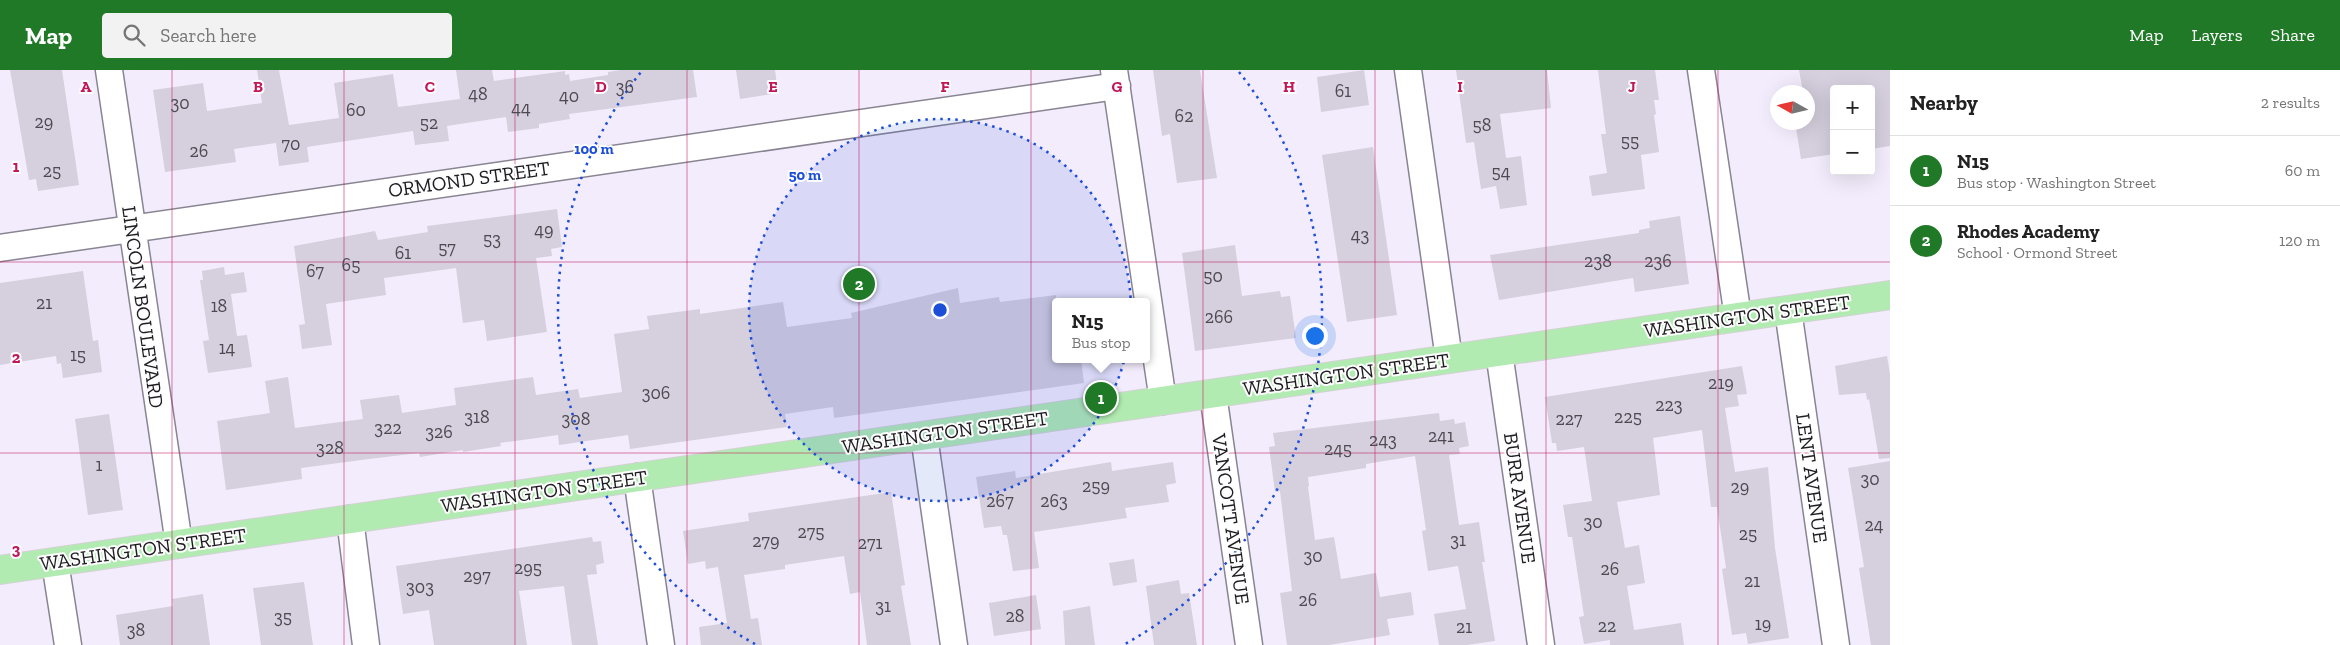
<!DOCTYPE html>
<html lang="en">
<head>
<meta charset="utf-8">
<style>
  body { margin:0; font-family:"Zilla Slab",serif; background:#f2f2f2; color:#222 }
  .controls { position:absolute; right:15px; top:15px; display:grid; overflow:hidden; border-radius:5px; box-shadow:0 5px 20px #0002 }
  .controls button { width:45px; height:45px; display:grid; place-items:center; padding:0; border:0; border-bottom:1px solid #e0e0e0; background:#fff; color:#222; font:25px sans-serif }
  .compass { position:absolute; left:1770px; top:15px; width:45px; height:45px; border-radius:50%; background:#fff; box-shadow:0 5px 20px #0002; rotate:278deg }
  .you { position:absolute; left:1314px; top:265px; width:18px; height:18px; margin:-12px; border:4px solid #fff; border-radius:50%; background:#1a73e8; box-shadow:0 0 0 8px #1a73e833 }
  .badge { display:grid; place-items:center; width:32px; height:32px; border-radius:50%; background:#207927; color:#fff; font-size:16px; font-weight:700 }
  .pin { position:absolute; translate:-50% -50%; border:2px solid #fff; box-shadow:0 1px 5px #0006 }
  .popup { position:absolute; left:1052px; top:228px; width:98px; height:65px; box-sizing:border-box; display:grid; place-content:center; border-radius:5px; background:#fff; filter:drop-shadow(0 1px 4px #0005); font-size:16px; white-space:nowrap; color:#767676 }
  .popup b { font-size:19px; color:#222 }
  .popup::after { content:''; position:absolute; left:50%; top:100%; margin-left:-10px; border:10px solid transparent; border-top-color:#fff }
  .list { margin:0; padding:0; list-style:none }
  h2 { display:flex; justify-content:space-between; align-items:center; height:65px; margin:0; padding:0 20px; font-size:21px }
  h2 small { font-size:16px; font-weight:400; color:#767676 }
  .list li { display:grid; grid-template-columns:32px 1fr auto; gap:15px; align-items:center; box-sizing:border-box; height:70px; padding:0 20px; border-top:1px solid #e0e0e0 }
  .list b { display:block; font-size:19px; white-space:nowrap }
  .list p { margin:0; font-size:16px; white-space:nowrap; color:#767676 }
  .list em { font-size:16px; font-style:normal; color:#767676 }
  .icon { flex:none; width:28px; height:28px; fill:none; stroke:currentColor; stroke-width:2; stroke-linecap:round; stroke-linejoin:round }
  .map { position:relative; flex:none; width:1890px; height:575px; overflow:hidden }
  header { display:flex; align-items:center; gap:30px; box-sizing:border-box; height:70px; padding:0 25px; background:#207927; color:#fff }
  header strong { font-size:24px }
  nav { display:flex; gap:28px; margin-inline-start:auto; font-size:18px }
  .search { width:350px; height:45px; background:#f2f2f2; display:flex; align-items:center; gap:12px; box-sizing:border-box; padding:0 18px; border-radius:5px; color:#767676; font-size:19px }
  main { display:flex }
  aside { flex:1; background:#fff }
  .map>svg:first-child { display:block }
  .building { fill:#d5cfde }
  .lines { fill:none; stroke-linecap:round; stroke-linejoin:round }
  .minor-casing { stroke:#898492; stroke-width:29 }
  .major-casing { stroke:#d2d2d3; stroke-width:30 }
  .minor { stroke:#fff; stroke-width:26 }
  .major { stroke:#b2ebb2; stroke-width:28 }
  .grid { fill:none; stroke:#c2185b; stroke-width:1; stroke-opacity:0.55 }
  .ring { fill:none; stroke:#1d4ed8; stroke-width:2.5; stroke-dasharray:2.5 5 }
  .labels { text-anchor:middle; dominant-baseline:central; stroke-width:4; stroke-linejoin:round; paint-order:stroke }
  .number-label { font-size:18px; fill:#4c4950 }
  .street-label { font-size:20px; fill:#1e1c21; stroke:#fdfdfd }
  .grid-label { font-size:16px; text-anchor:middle; font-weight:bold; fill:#c2185b; stroke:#fdfdfd; stroke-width:4; stroke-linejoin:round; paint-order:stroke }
  .centre { fill:#1d4ed8; stroke:#fdfdfd; stroke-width:2.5 }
  .ring-label { font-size:15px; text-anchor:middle; font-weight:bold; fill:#1d4ed8; stroke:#fdfdfd; stroke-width:4; stroke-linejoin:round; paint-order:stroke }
</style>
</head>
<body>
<header>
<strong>Map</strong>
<div class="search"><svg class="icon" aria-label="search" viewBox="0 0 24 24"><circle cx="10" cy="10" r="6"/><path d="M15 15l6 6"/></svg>Search here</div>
<nav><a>Map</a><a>Layers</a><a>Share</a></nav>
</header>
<main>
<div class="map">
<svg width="1890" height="575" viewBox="0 0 1890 575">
  <rect width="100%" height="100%" fill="#f3ecfc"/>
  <path class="building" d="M10,0H62L79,115L38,121L36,109L29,110Z
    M257,0H279L289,55L339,48L334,13L393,4L398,37L460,29L456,0H492L494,11L565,1V5L569,4L570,11L608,5V2L620,0H693L697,27L569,44L570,49L539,54V58L508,62L506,47L447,56L449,71L415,75L413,61L307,77L309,92L279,96L276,73L234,79L236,92L165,102L153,20L203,13L207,41L262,33Z
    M736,0H775L778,23L740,29Z
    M1153,0H1200L1217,108L1177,113L1170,64L1162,66Z
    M1364,0L1369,35L1321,42L1317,7Z
    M1456,0H1547L1551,38L1500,44L1506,88L1521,86L1527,135L1500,139L1496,116L1481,119L1474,72L1466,73Z
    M1598,0H1655L1659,30H1654L1656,44L1654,45L1659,82L1641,85L1645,119L1592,126L1589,106L1607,103L1601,64H1606Z
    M1799,0H1890V76L1871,79V19H1834V84L1801,89L1795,52H1808V22H1803Z
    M1373,77L1397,245L1347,252L1322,85Z
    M557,139L562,177L551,179L552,186L536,188L547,262L487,271L484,250L463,253L456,198L384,208L386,225L326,234L332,275L302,279L299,255L305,254L294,176L375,161L378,170L428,162L427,156Z
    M1680,146L1689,214L1635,222L1633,208L1499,230L1490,185L1639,163V160L1650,158L1649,151Z
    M1235,175L1242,226L1280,221L1281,227L1290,226L1296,268L1195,281L1182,183Z
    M224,197L225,205L244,202L247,222L231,224L237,266L247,265L252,297L208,303L203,271L209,270L200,210H203L202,201Z
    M83,201L93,271L98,270L102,302L63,308L61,293L57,294L56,286L0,295V213Z
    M958,218L960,233L999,227L1000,232L1056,225V289H1081L1084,313L834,348L833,337L785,344L787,357L630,379L628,365L559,375L558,365L500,373L501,376L463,382V380L420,387L419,383L369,389L301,398L302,409L226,420L217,351L270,343L265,311L288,307L295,358L363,349L360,330L399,325L402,343L456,335L454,318L533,307L536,325L578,319L580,328L622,322L614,264L649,259L647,246L700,239V244L783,232L787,257L852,248L851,243Z
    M1887,286L1890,304V388L1879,389L1869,329L1867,330L1866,323L1839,325L1835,296Z
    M1742,296L1747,324L1737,325L1739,336L1725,338L1735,402L1768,397L1775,478L1789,568L1748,574L1746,563L1732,565L1722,499L1726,498L1717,437H1711L1702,360L1653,368L1660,425L1617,432L1625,478L1639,475L1645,513L1627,516L1634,560L1681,553L1684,575H1610V570L1584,574L1579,547L1584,546L1572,467H1568L1563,435L1592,431L1584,377L1557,381L1556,373H1552L1545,327Z
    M1439,343L1440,351L1454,349L1455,354L1465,352L1469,376L1459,378L1460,384L1449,385L1459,455L1479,452L1485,492H1482L1495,571L1467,575H1439L1434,544L1466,539L1458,496L1428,501L1422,461L1426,460L1415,386L1366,394V398L1308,407L1309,416L1308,417L1315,470L1334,467L1341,509L1376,503L1380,527L1411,522L1414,545L1387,549L1390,565L1329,575H1287L1280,523L1292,521L1280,421L1275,422L1269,377L1275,376L1273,363Z
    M109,344L123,440L88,445L75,349Z
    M1890,391V575H1871L1859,498L1864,497L1848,398Z
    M1111,392L1112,401L1173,392L1176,413L1166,415L1169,432L1125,438L1127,448L1034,462L1039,498L1013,501L1007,465H1003L1001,456L984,458L976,407L1015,401L1016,408Z
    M891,422L905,515L901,516L911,575H867L860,522L850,524L844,486L785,495V499L744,505L751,549L758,548L762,575H701L699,557L727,553L718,497L706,499L705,491L688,494L683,461L749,451L748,443Z
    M592,467L593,472L601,471L604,493L596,495L597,504L587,505L598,575H572L564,516L519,521L527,575H434L429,540L403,544L396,496Z
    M1134,489L1137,512L1113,516L1109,493Z
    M1179,510L1181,524L1189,523L1197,575H1154L1146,516Z
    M304,512L313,575H261L253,518Z
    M203,524L210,575H120L116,545L173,536L172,529Z
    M1036,525L1041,559L994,566L989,533Z
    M1090,536L1095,575H1065L1063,541Z"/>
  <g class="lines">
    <g class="minor-casing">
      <path id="minor" d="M109,0L179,474
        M1114,0L1163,331
        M1408,0L1449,289
        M1701,0L1738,247
        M0,178L1117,16
        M1788,240L1836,575
        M1499,282L1541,575
        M1213,324L1249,575
        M924,366L954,575
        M637,407L661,575
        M350,449L366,575
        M55,492L68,575"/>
    </g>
    <g class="major-casing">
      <path id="major" d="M0,500L1890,225"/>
    </g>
    <use href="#minor" class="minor"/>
    <use href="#major" class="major"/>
  </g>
  <path class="grid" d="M172,0V575M344,0V575M515,0V575M687,0V575M859,0V575M1031,0V575M1203,0V575M1375,0V575M1546,0V575M1718,0V575M0,192H1890M0,383H1890"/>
  <circle cx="940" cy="240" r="191" fill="#1d4ed8" fill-opacity=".12"/>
  <g class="ring">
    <circle cx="940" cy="240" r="191"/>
    <path d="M755 574A382 382 0 0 1 641 2M1239 2A382 382 0 0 1 1125 574"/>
  </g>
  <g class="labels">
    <g class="number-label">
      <text x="625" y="17">36</text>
      <text x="1343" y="21">61</text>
      <text x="478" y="24">48</text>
      <text x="569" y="26">40</text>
      <text x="180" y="33">30</text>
      <text x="521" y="38">44</text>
      <text x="356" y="40">60</text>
      <text x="1184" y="46">62</text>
      <text x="44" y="52">29</text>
      <text x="429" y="53">52</text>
      <text x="1482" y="55">58</text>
      <text x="1630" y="71">55</text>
      <text x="291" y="74">70</text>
      <text x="199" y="81">26</text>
      <text x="52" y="101">25</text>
      <text x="1501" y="102">54</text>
      <text x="544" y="160">49</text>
      <text x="1360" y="165">43</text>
      <text x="492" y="169">53</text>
      <text x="447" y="178">57</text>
      <text x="403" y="183">61</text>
      <text x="1598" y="191">238</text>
      <text x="1658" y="191">236</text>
      <text x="351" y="195">65</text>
      <text x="315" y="201">67</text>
      <text x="1213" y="206">50</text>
      <text x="44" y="233">21</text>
      <text x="219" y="236">18</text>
      <text x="1219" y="247">266</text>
      <text x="227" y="278">14</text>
      <text x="78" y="285">15</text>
      <text x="1721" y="313">219</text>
      <text x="656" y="323">306</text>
      <text x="1669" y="335">223</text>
      <text x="477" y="347">318</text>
      <text x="1628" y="347">225</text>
      <text x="576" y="349">308</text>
      <text x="1569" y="349">227</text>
      <text x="388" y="358">322</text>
      <text x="439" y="362">326</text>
      <text x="1441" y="366">241</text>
      <text x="1383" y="370">243</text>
      <text x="330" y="378">328</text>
      <text x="1338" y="379">245</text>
      <text x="99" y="395">1</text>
      <text x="1870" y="409">30</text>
      <text x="1096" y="416">259</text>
      <text x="1740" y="417">29</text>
      <text x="1000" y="431">267</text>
      <text x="1054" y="431">263</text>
      <text x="1593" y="452">30</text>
      <text x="1874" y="455">24</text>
      <text x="811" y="462">275</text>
      <text x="1748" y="464">25</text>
      <text x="1458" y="470">31</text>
      <text x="766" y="471">279</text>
      <text x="870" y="473">271</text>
      <text x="1313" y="486">30</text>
      <text x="528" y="498">295</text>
      <text x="1610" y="499">26</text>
      <text x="477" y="506">297</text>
      <text x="1752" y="511">21</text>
      <text x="420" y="517">303</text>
      <text x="1308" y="530">26</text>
      <text x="883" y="536">31</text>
      <text x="1015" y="546">28</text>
      <text x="283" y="547">35</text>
      <text x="1763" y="554">19</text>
      <text x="1607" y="556">22</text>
      <text x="1464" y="557">21</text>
      <text x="136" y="560">38</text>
    </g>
    <g class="street-label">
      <text transform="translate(469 109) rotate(-8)">ORMOND STREET</text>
      <text transform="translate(143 237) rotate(82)">LINCOLN BOULEVARD</text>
      <text transform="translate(1747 246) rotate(-8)">WASHINGTON STREET</text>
      <text transform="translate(1346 304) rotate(-8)">WASHINGTON STREET</text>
      <text transform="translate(945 362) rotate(-8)">WASHINGTON STREET</text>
      <text transform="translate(1812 408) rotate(82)">LENT AVENUE</text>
      <text transform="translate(544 421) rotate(-8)">WASHINGTON STREET</text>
      <text transform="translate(1520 428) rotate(82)">BURR AVENUE</text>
      <text transform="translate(1231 449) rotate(82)">VANCOTT AVENUE</text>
      <text transform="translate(143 479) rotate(-8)">WASHINGTON STREET</text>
    </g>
  </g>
  <g class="grid-label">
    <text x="86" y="22">A</text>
    <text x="258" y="22">B</text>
    <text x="430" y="22">C</text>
    <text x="601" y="22">D</text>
    <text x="773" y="22">E</text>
    <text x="945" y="22">F</text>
    <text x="1117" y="22">G</text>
    <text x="1289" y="22">H</text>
    <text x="1460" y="22">I</text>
    <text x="1632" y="22">J</text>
    <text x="16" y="102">1</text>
    <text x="16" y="293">2</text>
    <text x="16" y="485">3</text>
  </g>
  <circle cx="940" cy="240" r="8" class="centre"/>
  <g class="ring-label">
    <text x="594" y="84">100 m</text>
    <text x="805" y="110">50 m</text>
  </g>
</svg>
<div class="controls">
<button>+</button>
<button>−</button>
</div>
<svg class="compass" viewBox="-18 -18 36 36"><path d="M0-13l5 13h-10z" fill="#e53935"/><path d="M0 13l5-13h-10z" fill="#767676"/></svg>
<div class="you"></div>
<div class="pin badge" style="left:1101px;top:328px">1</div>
<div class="popup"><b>N15</b>Bus stop</div>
<div class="pin badge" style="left:859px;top:214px">2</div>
</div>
<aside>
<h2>Nearby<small>2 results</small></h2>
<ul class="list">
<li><span class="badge">1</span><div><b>N15</b><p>Bus stop · Washington Street</p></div><em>60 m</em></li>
<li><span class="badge">2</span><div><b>Rhodes Academy</b><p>School · Ormond Street</p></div><em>120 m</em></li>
</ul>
</aside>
</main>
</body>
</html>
